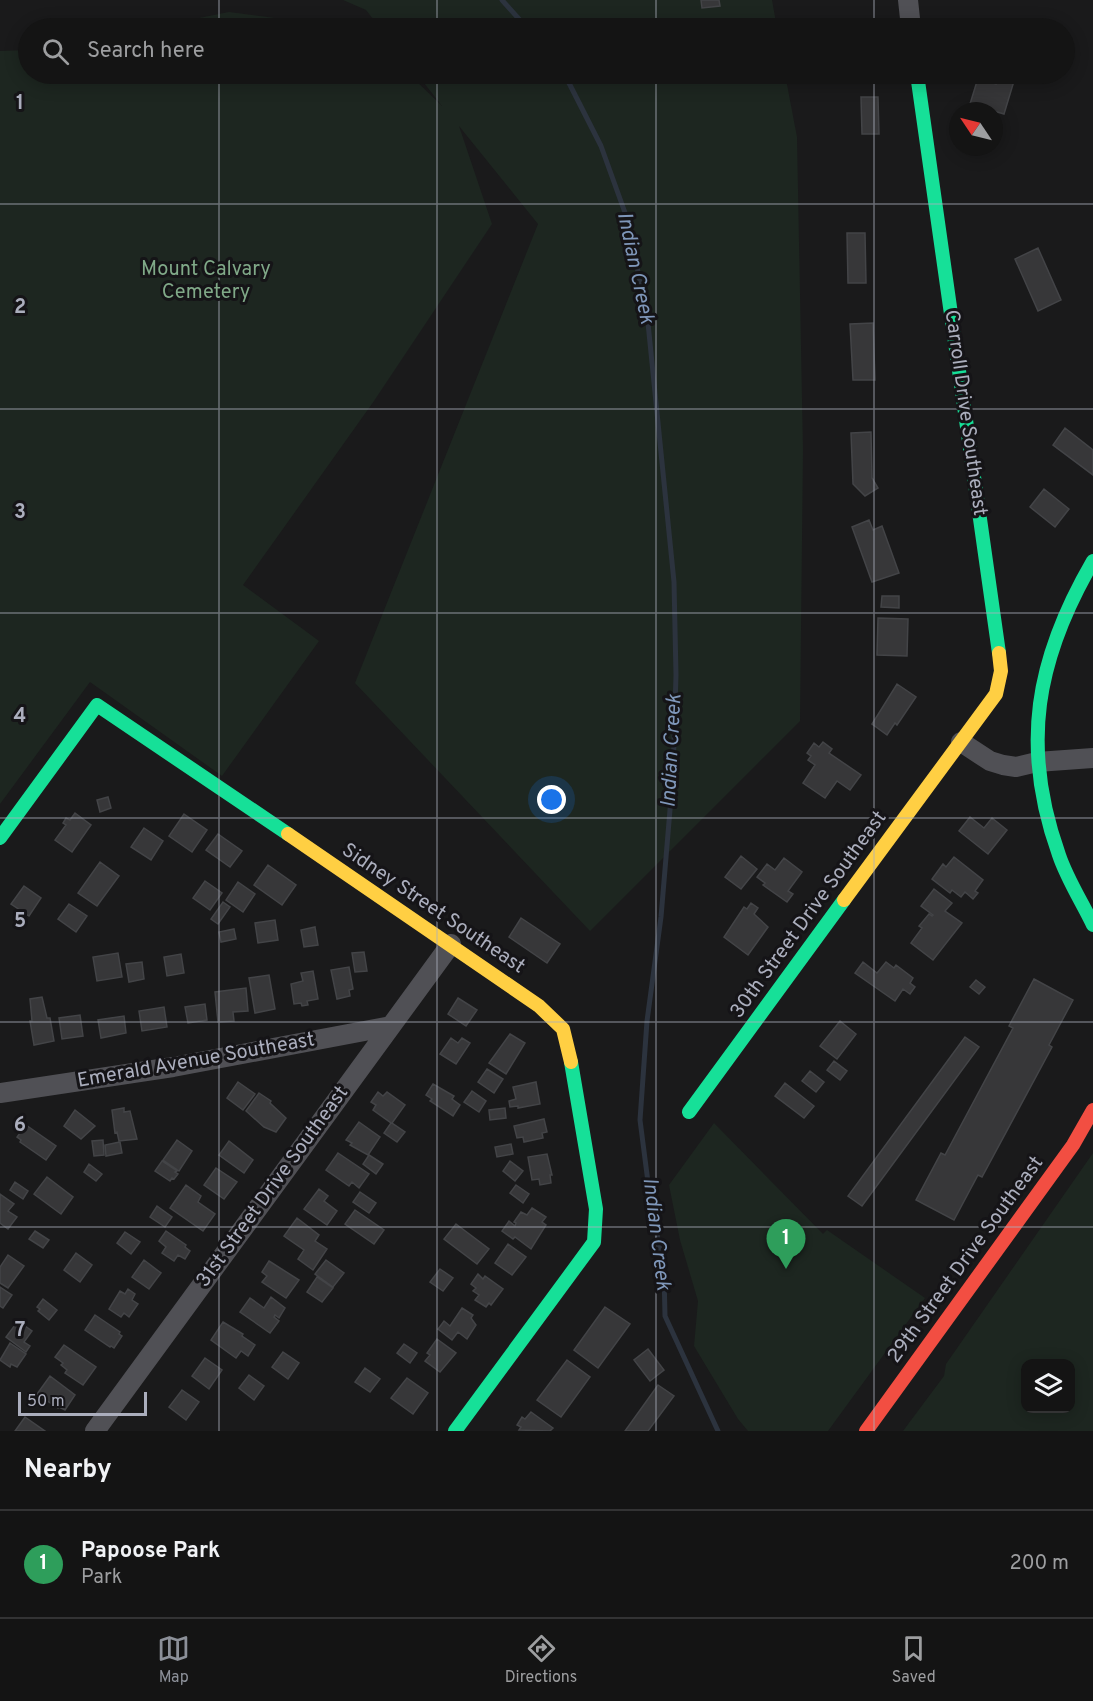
<!DOCTYPE html>
<html lang="en">
<head>
<meta charset="utf-8">
<style>
  body { margin:0; font-family:Overpass,sans-serif; background:#1d1d1d; color:#f1f3f6 }
  .controls { position:absolute; right:18px; bottom:18px; display:grid; overflow:hidden; border-radius:12px; box-shadow:0 3px 15px #0003 }
  .controls button { width:54px; height:54px; display:grid; place-items:center; padding:0; border:0; border-bottom:2px solid #333334; background:#141414; color:#f1f3f6; font:30px sans-serif }
  .compass { position:absolute; left:949px; top:102px; width:54px; height:54px; border-radius:50%; background:#141414; box-shadow:0 3px 15px #0003; rotate:305deg }
  .scale { position:absolute; left:18px; bottom:15px; width:129px; box-sizing:border-box; padding-left:6px; border:3px solid #abaebd; border-top:0; font-size:16px; line-height:21px; white-space:nowrap; color:#abaebd; -webkit-text-stroke:4px #151417; paint-order:stroke }
  .you { position:absolute; left:552px; top:800px; width:21px; height:21px; margin:-15px; border:4px solid #fff; border-radius:50%; background:#1a73e8; box-shadow:0 0 0 9px #1a73e833 }
  .badge { display:grid; place-items:center; width:39px; height:39px; border-radius:50%; background:#8c9099; color:#fff; font-size:20px; font-weight:700 }
  .pin { position:absolute; translate:-50% -50px; filter:drop-shadow(0 2px 3px #0008) }
  .pin::after { content:''; position:absolute; top:32px; width:21px; height:18px; background:inherit; clip-path:polygon(0 0,100% 0,50% 100%) }
  .list { margin:0; padding:0; list-style:none }
  h2 { display:flex; justify-content:space-between; align-items:center; height:78px; margin:0; padding:0 24px; font-size:26px }
  h2 small { font-size:20px; font-weight:400; color:#9d9ea0 }
  .list li { display:grid; grid-template-columns:39px 1fr auto; gap:18px; align-items:center; box-sizing:border-box; height:108px; padding:0 24px; border-top:2px solid #333334 }
  .list b { display:block; font-size:22px; white-space:nowrap }
  .list p { margin:0; font-size:20px; white-space:nowrap; color:#9d9ea0 }
  .list em { font-size:20px; font-style:normal; color:#9d9ea0 }
  .icon { flex:none; width:33px; height:33px; fill:none; stroke:currentColor; stroke-width:2; stroke-linecap:round; stroke-linejoin:round }
  .map { position:relative; flex:none; width:1093px; height:1431px; overflow:hidden }
  .search { position:absolute; background:#141414; box-shadow:0 3px 15px #0003; left:18px; right:18px; top:18px; height:66px; display:flex; align-items:center; gap:15px; box-sizing:border-box; padding:0 21px; border-radius:33px; color:#9d9ea0; font-size:22px }
  .sheet { height:186px; background:#141414 }
  nav { display:flex; justify-content:space-around; align-items:center; box-sizing:border-box; height:84px; border-top:2px solid #333334; background:#141414; font-size:16px; color:#9d9ea0 }
  nav a { display:grid; justify-items:center; gap:3px }
  nav .on { color:#8c9099 }
  .map>svg:first-child { display:block }
  .green { fill:#1d2620; fill-rule:evenodd }
  .lines { fill:none; stroke-linecap:round; stroke-linejoin:round }
  .stream { stroke:#2c333e; stroke-width:5 }
  .building { fill:#373739; stroke:#434447; stroke-width:1.5 }
  .street { stroke:#505055; stroke-width:20 }
  .fast { stroke:#16e098; stroke-width:14 }
  .slow { stroke:#ffcf43; stroke-width:14 }
  .jam { stroke:#f24e42; stroke-width:14 }
  .grid { fill:none; stroke:#abaebd; stroke-width:1.5; stroke-opacity:0.55 }
  .labels { text-anchor:middle; dominant-baseline:central; stroke-width:6; stroke-linejoin:round; paint-order:stroke }
  .park-label { font-size:20px; fill:#80a988; stroke:#151417 }
  .street-label { font-size:20px; fill:#abaebd; stroke:#151417 }
  .water-label { font-size:21px; font-style:italic; fill:#7f97ba; stroke:#151417 }
  .grid-label { font-size:20px; text-anchor:middle; font-weight:bold; fill:#abaebd; stroke:#151417; stroke-width:6; stroke-linejoin:round; paint-order:stroke }
</style>
</head>
<body>
<div class="map">
<svg width="1093" height="1431" viewBox="0 0 1093 1431">
  <rect width="100%" height="100%" fill="#1a1a1b"/>
  <path class="green" d="M343,0H772L777,28H380L366,10Z
    M229,12L298,21L316,28H149Z
    M28,50V74H409L442,106L417,74H785L797,137L803,450L800,721L590,931L355,683L538,224L459,126L492,224L374,401L243,585L319,641L222,776L90,682L0,804V51Z
    M714,1123L823,1234L827,1230L925,1298L828,1431H748L738,1419L694,1346L698,1301L680,1240L669,1185Z
    M1093,1153V1431H903L944,1376L946,1364ZM1026,1364H1070V1408H1026Z"/>
  <g class="lines">
    <path class="stream" d="M502,0L527,28
      M561,74L569,83L601,146L628,221L648,323L674,582L676,675L673,774L661,917L647,1021L640,1120L649,1190L664,1273L665,1316L718,1431"/>
  </g>
  <path class="building" d="M701,0H719L720,6L702,8Z
    M998,76L1014,81L1004,114L970,104L978,78L996,84Z
    M861,97H878L879,134H862Z
    M847,233H865L866,283H848Z
    M1038,248L1061,300L1038,311L1015,259Z
    M873,323L875,380H853L850,324Z
    M1065,428L1093,450V475L1053,445Z
    M871,432L872,478L878,488L865,496L853,484L851,433Z
    M1044,489L1069,509L1055,527L1030,507Z
    M869,520L873,530L882,526L899,573L872,582L852,527Z
    M882,596H899V608L881,607Z
    M878,618L908,619L907,656L877,655Z
    M897,684L916,697L897,725L895,723L887,735L872,724Z
    M823,742L832,749L829,753L861,775L850,790L837,781L825,798L803,783L815,765L808,760L811,756L807,753L814,743L819,747Z
    M108,797L111,808L100,812L97,800Z
    M75,813L91,825L72,852L55,840L66,825L63,823L66,818L70,820Z
    M184,814L207,830L192,852L169,836Z
    M970,817L984,828L992,818L1007,830L988,854L959,831Z
    M144,828L163,841L151,860L131,847Z
    M218,834L242,851L230,867L206,850Z
    M741,856L757,869L741,889L725,877Z
    M954,857L983,880L975,891L978,893L973,899L965,892L961,897L952,890L950,893L932,879L943,864L946,867Z
    M784,858L802,872L788,891L793,894L787,902L763,885L765,883L757,877L767,864L775,870Z
    M100,862L119,876L97,906L78,893Z
    M268,865L296,885L282,905L254,885Z
    M205,881L222,893L210,910L193,898Z
    M238,882L255,894L243,912L226,900Z
    M24,886L41,898L29,916L11,904Z
    M934,889L952,903L945,911L962,923L933,960L911,943L922,928L919,926L929,914L932,916L933,915L921,906Z
    M223,902L230,907L218,924L211,919Z
    M751,903L758,908L754,914L768,927L748,955L724,937L744,907L747,909Z
    M69,904L87,916L76,932L58,919Z
    M521,918L560,944L547,963L509,937Z
    M275,920L278,940L258,943L255,923Z
    M315,927L318,945L304,947L301,930Z
    M234,929L236,939L221,942L219,932Z
    M364,952L367,971L355,972L352,953Z
    M118,953L122,977L97,981L93,957Z
    M181,954L184,973L167,976L164,957Z
    M142,962L144,979L129,982L126,964Z
    M863,962L877,973L886,962L894,968L896,965L913,978L910,983L915,987L910,994L903,989L895,1001L855,973Z
    M349,967L353,989L349,990L350,996L337,999L331,970Z
    M313,971L318,999L307,1001L308,1005L302,1006L301,1003L294,1004L291,984L303,981L301,973Z
    M269,975L275,1009L255,1013L249,978Z
    M1034,979L1073,1000L1049,1045L1052,1047L982,1177L978,1175L954,1220L916,1200L941,1153L945,1155L1013,1028L1009,1026Z
    M976,980L985,987L979,994L970,987Z
    M246,988L248,1011L233,1012L234,1021L218,1022L215,992Z
    M42,997L47,1018H50L54,1041L34,1045L30,1021H32L30,999Z
    M458,998L477,1010L466,1026L448,1014Z
    M205,1004L207,1020L188,1023L185,1007Z
    M164,1007L167,1027L142,1031L139,1011Z
    M80,1015L83,1036L62,1039L59,1018Z
    M124,1016L126,1033L101,1038L98,1020Z
    M840,1021L856,1034L837,1059L820,1046Z
    M510,1034L525,1043L506,1074L489,1063Z
    M965,1037L979,1047L862,1206L848,1196Z
    M451,1038L458,1043L462,1038L470,1043L456,1064L440,1054Z
    M834,1061L847,1071L840,1080L827,1070Z
    M487,1069L503,1079L494,1093L478,1082Z
    M810,1071L824,1082L816,1092L802,1081Z
    M238,1082L255,1094L243,1110L227,1098Z
    M536,1082L540,1104L518,1108V1106L510,1107L509,1101L516,1099L513,1087Z
    M785,1083L814,1106L804,1118L775,1096Z
    M433,1084L454,1096L452,1099L460,1105L453,1116L430,1101L432,1099L426,1095Z
    M472,1091L486,1101L479,1112L464,1102Z
    M378,1092L383,1096L387,1092L405,1105L392,1123L405,1132L397,1142L384,1133L391,1123L373,1110L376,1105L371,1102Z
    M259,1093L271,1101L270,1103L286,1118L276,1132L264,1127L246,1111Z
    M124,1108V1112L130,1111L137,1139L119,1141L117,1132L115,1133L112,1110Z
    M505,1108L506,1118L490,1120L489,1110Z
    M75,1110L95,1126L81,1139L64,1126Z
    M544,1119L547,1132L542,1133L543,1138L524,1142L523,1137L517,1138L514,1126Z
    M359,1122L380,1137L368,1155L350,1145L352,1143L346,1140Z
    M26,1125L56,1146L46,1160L20,1142L21,1140L17,1137Z
    M103,1140L104,1155L94,1156L92,1141Z
    M177,1140L192,1151L179,1171L163,1160Z
    M229,1141L253,1160L244,1173L219,1155Z
    M120,1142L122,1153L106,1156L105,1145Z
    M511,1144L513,1154L497,1157L495,1147Z
    M338,1153L369,1174L359,1188L352,1182L349,1186L326,1170Z
    M547,1154L552,1175H550L551,1183L540,1185L539,1179L532,1180L528,1157Z
    M369,1155L383,1164L376,1174L363,1164Z
    M162,1161L177,1171L175,1172L178,1174L174,1179L172,1178L170,1181L155,1171Z
    M510,1161L523,1171L515,1181L503,1171Z
    M89,1164L102,1174L96,1181L84,1172Z
    M216,1168L237,1182L224,1199L204,1185Z
    M47,1177L73,1197L61,1214L34,1194Z
    M15,1182L28,1191L23,1199L10,1190Z
    M186,1185L201,1196L198,1202L215,1214L203,1231L170,1208Z
    M516,1185L529,1194L523,1203L510,1193Z
    M319,1189L328,1196L324,1201L337,1211L327,1225L304,1209Z
    M360,1192L376,1203L369,1213L353,1202Z
    M0,1194L14,1204L8,1211L17,1217L8,1229L0,1223Z
    M157,1206L172,1217L165,1227L150,1217Z
    M532,1208L546,1217L542,1222L546,1225L531,1249L515,1237L513,1239L502,1231L509,1221L515,1226L516,1223L514,1222L521,1212L527,1215Z
    M355,1210L384,1230L374,1244L345,1224Z
    M297,1218L319,1235L315,1241L327,1249L313,1270L298,1259L304,1250L284,1236Z
    M456,1224L489,1249L477,1264L444,1239Z
    M35,1231L49,1240L43,1248L29,1239Z
    M166,1231L186,1245L185,1247L190,1251L185,1259L178,1255L174,1261L162,1253L166,1247L159,1241Z
    M125,1232L140,1242L131,1254L117,1243Z
    M508,1244L526,1257L512,1275L495,1263Z
    M76,1253L92,1265L80,1282L64,1270Z
    M8,1255L24,1266L8,1288L0,1283V1267Z
    M144,1260L161,1273L149,1289L132,1277Z
    M326,1260L344,1273L333,1287L315,1274Z
    M269,1261L299,1280L286,1298L262,1282L267,1276L262,1272Z
    M440,1269L453,1278L443,1291L430,1282Z
    M478,1274L483,1279L485,1276L503,1289L491,1305L489,1303L486,1307L475,1300L479,1295L473,1291L476,1288L471,1284Z
    M317,1277L333,1288L322,1302L307,1292Z
    M0,1287L12,1295L3,1308L0,1306Z
    M128,1289L135,1294L132,1300L138,1304L129,1317L124,1313L121,1317L109,1309L120,1291L125,1294Z
    M271,1297L285,1308L279,1318L275,1315L274,1317L279,1321L270,1333L240,1312L250,1298L264,1308Z
    M43,1299L57,1310L49,1320L38,1311L40,1309L37,1307Z
    M605,1307L630,1324L598,1368L574,1350Z
    M462,1308L473,1315L471,1318L476,1325L467,1339L458,1332L452,1340L438,1329L444,1321L450,1326Z
    M95,1315L120,1332L119,1334L122,1336L114,1348L111,1346L110,1347L85,1330Z
    M18,1321L32,1331L24,1342L30,1346L26,1352L6,1337Z
    M223,1322L243,1334L242,1336L255,1345L248,1356L241,1351L236,1358L211,1340Z
    M437,1339L456,1353L440,1372L425,1361L430,1355L427,1353Z
    M10,1343L26,1354L17,1367L11,1364L10,1367L0,1360Z
    M404,1344L417,1353L410,1363L397,1353Z
    M64,1345L96,1367L83,1385L65,1373L67,1370L61,1365L63,1363L55,1357Z
    M648,1349L664,1370L650,1381L634,1360Z
    M283,1352L299,1363L288,1379L272,1367Z
    M205,1358L222,1370L209,1389L192,1376Z
    M567,1360L590,1377L561,1417L537,1400Z
    M365,1368L380,1379L370,1392L355,1382Z
    M249,1375L264,1386L254,1400L239,1388Z
    M50,1376L75,1395L65,1410L59,1407L58,1408L37,1394Z
    M407,1378L428,1393L413,1414L391,1398Z
    M658,1385L674,1396L648,1431H625Z
    M182,1390L199,1402L186,1420L169,1407Z
    M531,1412L553,1428L550,1431L519,1430L521,1427L517,1425L522,1417L525,1419Z
    M25,1417L45,1431H15Z"/>
  <g class="lines">
    <path class="street" d="M908,0L911,28
      M961,742L990,761L1003,765L1016,767L1037,762L1093,758
      M0,1093L173,1067L391,1026
      M95,1431L451,944"/>
    <path class="fast" d="M917,74L999,653
      M1093,561C1036,659 1020,746 1059,855C1067,879 1082,902 1093,925
      M0,838L97,705L288,834
      M689,1112L844,900
      M455,1431L594,1242L596,1209L571,1062"/>
    <path class="slow" d="M288,834L539,1006L563,1029L571,1062
      M844,900L996,694L1001,671L999,653"/>
    <path class="jam" d="M866,1431L1073,1145L1093,1110"/>
  </g>
  <path class="grid" d="M219,0V28M437,0V28M656,0V28M874,0V28M219,74V1431M437,74V1431M656,74V1431M874,74V1431M0,204H1093M0,409H1093M0,613H1093M0,818H1093M0,1022H1093M0,1227H1093"/>
  <g class="labels">
    <g class="park-label">
      <text x="206" y="270">Mount Calvary<tspan x="206" dy="23">Cemetery</tspan></text>
    </g>
    <g class="street-label">
      <text transform="translate(965 413) rotate(82)">Carroll Drive Southeast</text>
      <text transform="translate(433 909) rotate(34)">Sidney Street Southeast</text>
      <text transform="translate(809 915) rotate(-54)">30th Street Drive Southeast</text>
      <text transform="translate(196 1061) rotate(-10)">Emerald Avenue Southeast</text>
      <text transform="translate(273 1187) rotate(-54)">31st Street Drive Southeast</text>
      <text transform="translate(966 1260) rotate(-54)">29th Street Drive Southeast</text>
    </g>
    <g class="water-label">
      <text transform="translate(635 268) rotate(78)">Indian Creek</text>
      <text transform="translate(672 751) rotate(-87)">Indian Creek</text>
      <text transform="translate(656 1234) rotate(83)">Indian Creek</text>
    </g>
  </g>
  <g class="grid-label">
    <text x="20" y="109">1</text>
    <text x="20" y="313">2</text>
    <text x="20" y="518">3</text>
    <text x="20" y="722">4</text>
    <text x="20" y="927">5</text>
    <text x="20" y="1131">6</text>
    <text x="20" y="1336">7</text>
  </g>
</svg>
<div class="controls">
<button><svg class="icon" aria-label="layers" viewBox="0 0 24 24"><path d="M12 4l9 5-9 5-9-5zM3 14l9 5 9-5"/></svg></button>
</div>
<svg class="compass" viewBox="-18 -18 36 36"><path d="M0-13l5 13h-10z" fill="#e53935"/><path d="M0 13l5-13h-10z" fill="#9d9ea0"/></svg>
<div class="scale">50 m</div>
<div class="you"></div>
<div class="pin badge" style="left:786px;top:1269px;background:#2e9e5b">1</div>
<div class="search"><svg class="icon" aria-label="search" viewBox="0 0 24 24"><circle cx="10" cy="10" r="6"/><path d="M15 15l6 6"/></svg>Search here</div>
</div>
<section class="sheet">
<h2>Nearby<small></small></h2>
<ul class="list">
<li><span class="badge" style="background:#2e9e5b">1</span><div><b>Papoose Park</b><p>Park</p></div><em>200 m</em></li>
</ul>
</section>
<nav>
<a class="on"><svg class="icon" aria-label="map" viewBox="0 0 24 24"><path d="M3 6l6-2 6 2 6-2v14l-6 2-6-2-6 2zM9 4v14M15 6v14"/></svg>Map</a>
<a><svg class="icon" aria-label="directions" viewBox="0 0 24 24"><path d="M12 3l9 9-9 9-9-9zM9 14v-3h6M13 9l2 2-2 2"/></svg>Directions</a>
<a><svg class="icon" aria-label="saved" viewBox="0 0 24 24"><path d="M7 4h10v16l-5-4-5 4z"/></svg>Saved</a>
</nav>
</body>
</html>
